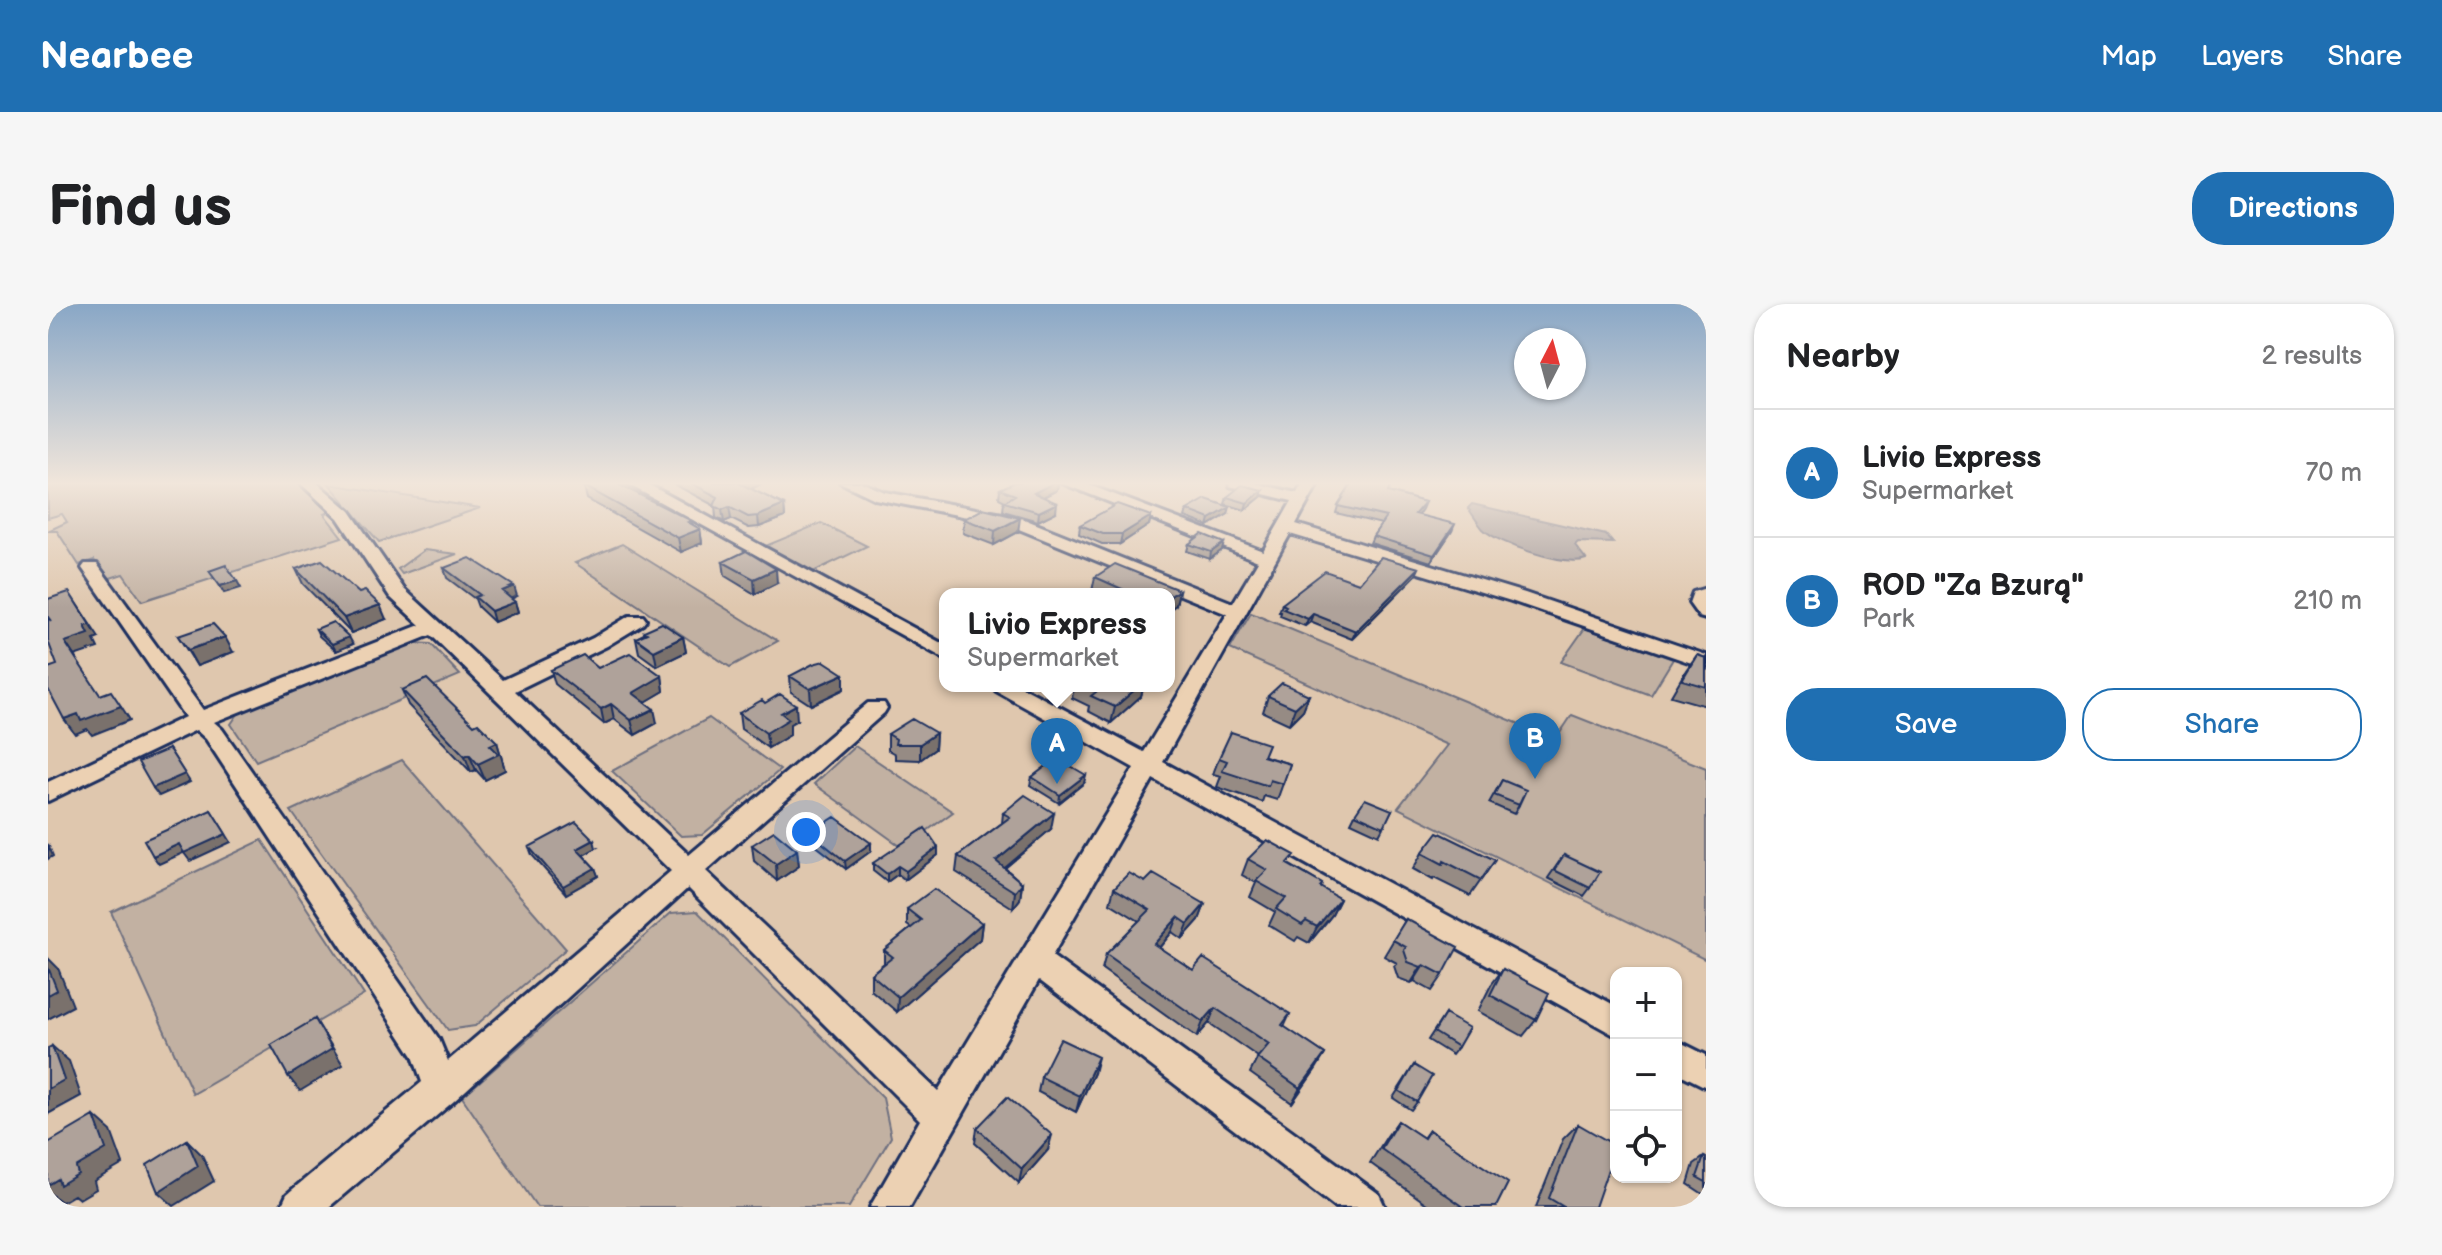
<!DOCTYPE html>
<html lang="en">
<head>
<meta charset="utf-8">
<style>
  body { margin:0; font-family:"Balsamiq Sans",sans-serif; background:#f6f6f6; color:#202124 }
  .controls { position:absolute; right:24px; bottom:24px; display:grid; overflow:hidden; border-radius:16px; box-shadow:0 2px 6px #0004 }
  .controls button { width:72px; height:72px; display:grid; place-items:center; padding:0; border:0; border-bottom:2px solid #e0e0e0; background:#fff; color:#202124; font:40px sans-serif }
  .compass { position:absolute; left:1466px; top:24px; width:72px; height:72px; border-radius:50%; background:#fff; box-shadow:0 2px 6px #0004; rotate:6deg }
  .you { position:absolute; left:758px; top:528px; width:28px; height:28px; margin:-20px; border:6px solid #fff; border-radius:50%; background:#1a73e8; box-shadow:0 0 0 12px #1a73e833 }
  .badge { display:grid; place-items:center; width:52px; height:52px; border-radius:50%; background:#1f6fb2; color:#fff; font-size:26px; font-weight:700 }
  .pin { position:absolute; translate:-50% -66px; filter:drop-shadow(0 2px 4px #0008) }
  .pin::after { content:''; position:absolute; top:42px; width:28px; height:24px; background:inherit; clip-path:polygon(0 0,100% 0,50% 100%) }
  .popup { position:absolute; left:891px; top:284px; width:236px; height:104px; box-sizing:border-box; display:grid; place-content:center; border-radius:16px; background:#fff; filter:drop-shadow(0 2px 6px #0005); font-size:26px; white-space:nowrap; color:#757577 }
  .popup b { font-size:30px; color:#202124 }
  .popup::after { content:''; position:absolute; left:50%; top:100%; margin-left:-16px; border:16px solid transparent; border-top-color:#fff }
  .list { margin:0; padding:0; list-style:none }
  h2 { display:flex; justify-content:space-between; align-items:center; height:104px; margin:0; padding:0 32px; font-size:34px }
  h2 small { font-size:26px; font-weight:400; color:#757577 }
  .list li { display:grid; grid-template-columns:52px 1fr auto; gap:24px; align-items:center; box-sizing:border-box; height:128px; padding:0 32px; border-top:2px solid #e0e0e0 }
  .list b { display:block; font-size:30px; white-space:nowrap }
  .list p { margin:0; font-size:26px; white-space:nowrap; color:#757577 }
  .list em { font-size:26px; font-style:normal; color:#757577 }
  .actions { display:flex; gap:16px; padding:24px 32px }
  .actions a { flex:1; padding:18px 0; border:2px solid #1f6fb2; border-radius:32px; text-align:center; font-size:28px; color:#1f6fb2 }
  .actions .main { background:#1f6fb2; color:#fff }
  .icon { flex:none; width:44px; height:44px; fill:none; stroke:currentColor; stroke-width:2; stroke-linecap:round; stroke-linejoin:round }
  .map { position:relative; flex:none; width:1658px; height:903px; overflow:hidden; border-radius:32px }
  header { display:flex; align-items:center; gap:48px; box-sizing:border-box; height:112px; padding:0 40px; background:#1f6fb2; color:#fff }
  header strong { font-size:38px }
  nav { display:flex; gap:44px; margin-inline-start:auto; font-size:28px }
  .intro { display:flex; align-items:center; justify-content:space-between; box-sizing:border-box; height:192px; padding:0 48px }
  h1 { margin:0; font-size:56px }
  .button { padding:20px 36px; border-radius:32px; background:#1f6fb2; color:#fff; font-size:28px; font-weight:700 }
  main { display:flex; gap:48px; padding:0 48px }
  aside { flex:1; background:#fff; border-radius:32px; box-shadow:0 2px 6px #0004 }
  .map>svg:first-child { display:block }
  .green { fill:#c2b1a2; stroke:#6e7080; stroke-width:2 }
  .water { fill:#9c9393; stroke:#686b7e; stroke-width:2 }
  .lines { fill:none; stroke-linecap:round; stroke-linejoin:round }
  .minor-casing { stroke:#1b2f5e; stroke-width:6 }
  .minor { fill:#ecd1b3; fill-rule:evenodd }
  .wall { fill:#968b84; stroke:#1b2f5e; stroke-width:2 }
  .shaded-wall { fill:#7a716c; stroke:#1b2f5e; stroke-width:2 }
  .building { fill:#afa29a; stroke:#1b2f5e; stroke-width:2 }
</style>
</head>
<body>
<header>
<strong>Nearbee</strong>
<nav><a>Map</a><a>Layers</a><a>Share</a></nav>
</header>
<div class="intro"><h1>Find us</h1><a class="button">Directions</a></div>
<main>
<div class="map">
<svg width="1658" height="903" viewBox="0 0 1658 903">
  <rect width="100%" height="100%" fill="#dfc7ae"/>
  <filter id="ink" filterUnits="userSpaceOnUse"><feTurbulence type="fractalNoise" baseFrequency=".0125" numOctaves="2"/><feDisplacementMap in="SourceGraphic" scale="16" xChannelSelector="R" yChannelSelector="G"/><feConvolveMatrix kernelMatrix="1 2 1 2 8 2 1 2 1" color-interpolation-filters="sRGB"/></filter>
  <g filter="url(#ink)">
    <path class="green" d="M0,178H251L285,206L276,210L294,233L94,297L75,270L59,275L46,256L31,261L9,227H0L19,218L14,210L0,214Z
      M281,180L432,204L331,238Z
      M773,219L819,242L763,269L715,243Z
      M574,240L730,337L682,363L527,259Z
      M376,246L409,250L354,270L350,265Z
      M1203,309L1508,435L1524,411L1658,464V656L1350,504L1399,441L1182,345Z
      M1537,324L1625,355L1603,391L1513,358Z
      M365,339L383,340L412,371L208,457L183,420L192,407Z
      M661,414L732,466L654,531L633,532L564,467Z
      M807,442L905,508L855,544L766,480Z
      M354,456L518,645L427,722L400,726L243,507Z
      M214,536L316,691L145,790L63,608Z
      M649,607L835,794L843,833L801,903H489L414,793L623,609Z"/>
    <path class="water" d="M1424,200L1558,231L1565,239L1530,238L1527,241L1538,255C1518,263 1450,240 1435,225C1429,218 1425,211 1420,204Z"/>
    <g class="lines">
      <g class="minor-casing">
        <path id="minor" d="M251,178H268L302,207L356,285L455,376L545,334L581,312H595L598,316L595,320L559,342L467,387L641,551L820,399H836L839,404L836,409L658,567L890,787L1086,464L948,387L945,382H972L1096,448L1179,310L961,221L827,195L792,178H813L837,188L971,213L1185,299L1210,257L1011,178H1033L1215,247L1244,197L1182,182L1181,178H1203L1249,189L1255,178H1271L1248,220L1477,289L1658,351V364L1463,297L1242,230L1115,458L1568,702V732L1105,475L1004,652L1331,890L1337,903H1287L991,676L862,903H822L872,816L640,584L406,797L281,903H233L239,890L374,778L365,752L158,435L148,426L0,497V478L137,413L34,264L37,260H49L155,406L372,321L342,293L290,214ZM383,331L623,567L400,757L391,735L174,425L166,418Z
          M576,178H596L897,341V355Z
          M1658,284V315L1651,313L1641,299L1645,288Z
          M1628,736L1658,751V783L1628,768Z"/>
      </g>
      <use href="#minor" class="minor"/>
    </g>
    <path class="wall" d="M622,178H717L703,185L736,201L737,213L711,223L701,224L683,215L676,218L668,214L667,202Z
      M967,178H1010L1009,186L995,193L1008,208L990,217L955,207L956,198L957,197L951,194L952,185Z
      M1299,178H1345L1340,188L1377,198L1374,205L1370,211L1404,227L1383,258L1322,239L1325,232L1334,220L1288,209L1290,202L1303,181L1298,180Z
      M1454,178H1475L1473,182Z
      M536,182L644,221L652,225L654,239L633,248L539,195Z
      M1179,193H1213L1197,206L1177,200Z
      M1139,206L1180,210L1160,222L1137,213Z
      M1103,212L1101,221L1072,240H1054L1031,230L1032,221Z
      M916,215L970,228L946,241L915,229Z
      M1141,240L1174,246L1162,255L1139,247Z
      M675,258L729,279L707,290L677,272Z
      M396,264L469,292L463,295L467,298L470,308L446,318L430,303L427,295L399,274Z
      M248,265L338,315L303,329L255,280Z
      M1368,271L1304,335L1262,318L1257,322L1232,312L1233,308H1231L1234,300L1311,279Z
      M1047,273L1131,286L1128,301L1121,290H1050L1044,287Z
      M268,325L305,340L288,347L271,332Z
      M596,327L635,333L638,348L609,362L591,349L588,334L596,330Z
      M130,332L185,348L149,362Z
      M1649,351L1658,354V402L1623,392L1638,366Z
      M550,364L614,372L616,387L597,398L609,419L587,431L566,415L556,420L507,380L503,366Z
      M796,370V385L763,401L743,388L742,372Z
      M1026,382H1096L1093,392L1063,419L1040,407L1041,402L1024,394Z
      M354,386L426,421L449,438L457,466L437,476L428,466L423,468L360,401Z
      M1261,391L1255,406L1241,420L1215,408L1220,392Z
      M691,409L749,416L742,420V431L720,444L693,425Z
      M888,429L887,445L872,456L847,455V450L840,446V430Z
      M1216,452L1242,460L1229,496L1216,492L1214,498L1169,483L1173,472L1165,470L1171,454Z
      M984,473L1036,479L1011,499L982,481Z
      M1454,476L1471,501L1466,510L1441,499Z
      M1344,506L1331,531L1303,518L1307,510Z
      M955,509L1003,525L957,564L974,579L972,595L965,604L908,568L910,552L954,519Z
      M762,529L823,547L798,565L762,537Z
      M704,541L749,546L751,562L729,577L706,557Z
      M481,543L548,544L535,551L547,564L550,572L518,590L484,551Z
      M890,543V551L857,576L850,570L839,578L825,567V559Z
      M1374,549L1447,556L1422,592L1386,574L1385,576L1365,565Z
      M1516,551L1542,584L1536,592L1500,574Z
      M1200,555L1242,561L1274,580L1273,584L1292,595L1284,611L1261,639L1250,633L1247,637L1221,621L1227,608L1202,593L1208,579L1194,571Z
      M1097,578L1157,600L1151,616L1134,635L1124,628L1111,644L1145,666L1242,710L1236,723L1277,750L1244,799L1202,769L1210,753L1161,719L1149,733L1054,665L1058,650L1091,617L1062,599L1066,584Z
      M859,605L934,619L932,635L849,708L823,686V670L836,659V646L863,624L859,621Z
      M1358,615L1395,671L1384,687L1366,677L1363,679L1350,674L1346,662L1349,659L1336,652Z
      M1455,665L1488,716L1475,732L1430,707L1443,681Z
      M1397,710L1410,743L1404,751L1380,736Z
      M1366,761L1369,798L1363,806L1345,794Z
      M1046,769L1028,808L990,788L993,773Z
      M1350,817L1375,834L1381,826L1448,903H1383L1322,859L1339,832Z
      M1530,820L1547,903H1488L1515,835Z
      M929,824L1000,846L971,879L927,839Z
      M1656,853L1658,854V892L1640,880L1646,860Z"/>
    <path class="shaded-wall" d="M693,178H717L692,190L691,179Z
      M1007,178H1010L1009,186L985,198L986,189Z
      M1215,186L1213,193L1197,206L1199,199Z
      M1009,199L1008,208L990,217L991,208Z
      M736,201L737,213L711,223L710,212Z
      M681,203L683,215L676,218L674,206Z
      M1182,203L1180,210L1160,222L1162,215Z
      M1103,212L1101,221L1072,240L1074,230Z
      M972,214L970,228L946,241L947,227Z
      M644,217L645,228L652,225L654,239L633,248L630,234L640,218Z
      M1407,220L1404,227L1383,258L1386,251Z
      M1176,239L1174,246L1162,255L1163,248Z
      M1371,264L1368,271L1304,335L1308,327Z
      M728,265L729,279L707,290L706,275Z
      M189,277L193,284L176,289L172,282Z
      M466,282L469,292L457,297L454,287Z
      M1131,286L1128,301L1121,306V293Z
      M21,288L51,334L46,336L50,344L26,352L17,338L37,322Z
      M467,298L470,308L446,318L443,307Z
      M332,301L338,315L303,329L296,314Z
      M1265,310L1262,318L1257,322L1260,315Z
      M177,333L185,348L149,362L140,346Z
      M301,333L305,340L288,347L284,340Z
      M635,333L638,348L609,362L606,347Z
      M796,370V385L763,401L762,385Z
      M614,372L616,387L589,403L585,389Z
      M1091,382H1096L1093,392L1063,419L1067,403Z
      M1261,391L1255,406L1241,420L1247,404Z
      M563,400L566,415L556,420L553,405Z
      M748,401L749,416L742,420V431L720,444L718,429L733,409Z
      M73,402L82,416L44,431L39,425L27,430L16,415L30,410Z
      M606,405L609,419L587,431L583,416Z
      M888,429L887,445L872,456V440Z
      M449,438L457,466L437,476L430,460L442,441Z
      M121,445L142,478L111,492L105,484Z
      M421,450L428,466L423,468L417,452Z
      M1038,471L1036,479L1011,499L1012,491Z
      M163,506L183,538L142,557L136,549Z
      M1006,509L1003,525L946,573L948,557Z
      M546,536L548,544L532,553L529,545Z
      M823,539V547L798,565L797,557Z
      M0,540L5,552L0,555Z
      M131,540L137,548L111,560L105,552Z
      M890,543V551L857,576L858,567Z
      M749,546L751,562L729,577L728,560Z
      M850,562V570L839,578V570Z
      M547,564L550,572L518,590L515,582Z
      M974,579L972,595L965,604L967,588Z
      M1292,595L1284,611L1261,639L1269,623Z
      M1157,600L1151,616L1134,635L1140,620Z
      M1130,613L1124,628L1101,656L1106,640Z
      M934,619L932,635L849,708L850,693Z
      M0,654L10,664L25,702L0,715Z
      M1376,661L1366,677L1363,679L1373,663Z
      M1167,704L1161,719L1149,733L1155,718Z
      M267,715L295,761L252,787L240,772Z
      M4,742L21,757L33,792L0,810V785Z
      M1277,750L1268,765L1244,799L1252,784Z
      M1050,753L1046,769L1028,808L1032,792Z
      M46,812L63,827L75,860L46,877L48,885L31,895L26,891L14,898L0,888V881L28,863Z
      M1004,831L1000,846L971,879L974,865Z
      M139,836L154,851L166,877L126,902L110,888Z"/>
    <path class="building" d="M548,178H566L644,217L640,218L652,225L630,234L536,182Z
      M641,178H693L691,179L736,201L710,212L700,213L681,203L674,206L666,202L670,193Z
      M967,178H1007L986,189L1009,199L991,208L956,198L967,191L952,185Z
      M1305,178H1344L1340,188L1377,198L1367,210L1407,220L1386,251L1325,232L1338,213L1290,202Z
      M1194,181L1215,186L1199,199L1179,193Z
      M1158,195L1182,203L1162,215L1139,206Z
      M1069,200L1103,212L1074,230H1055L1032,221Z
      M935,205L972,214L947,227L916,215Z
      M1154,230L1176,239L1163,248L1141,240Z
      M698,247L728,265L706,275L675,258Z
      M1333,253L1371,264L1308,327L1265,310L1260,315L1235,305L1238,302L1234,300L1277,267L1311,279Z
      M422,254L466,282L454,287L467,298L443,307L427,293L432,291L396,264Z
      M274,256L311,289L317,287L332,301L296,314L248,265Z
      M1067,260L1131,286L1121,293V290H1066L1074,285L1047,273Z
      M178,261L189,277L172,282L161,267Z
      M21,288L42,321L37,322L41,330L17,338L52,391L63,387L73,402L33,417L30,410L16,415L0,385V364L9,361L0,337V313L3,317L0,313V295Z
      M285,318L301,333L284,340L268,325Z
      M614,319L635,333L606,347L588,334L599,329L596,327Z
      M165,320L177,333L140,346L130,332Z
      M582,349L614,372L585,389L606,405L583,416L563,400L553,405L503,366L535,351L550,364Z
      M1649,351L1658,354V383L1634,376Z
      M776,357L796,370L762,385L742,372L765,360Z
      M379,375L426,421L430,419L449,438L442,441L451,450L430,460L421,450L417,452L354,386Z
      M1234,379L1261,391L1247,404L1220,392Z
      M1035,382H1091L1067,403L1043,392L1048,388Z
      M732,390L748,401L733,409L741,415L718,429L691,409L714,396L717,399Z
      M864,415L888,429L872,440H847L848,435L840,430Z
      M1183,428L1220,440L1215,452L1242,460L1235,480L1222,476L1220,482L1174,467L1179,457L1171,454Z
      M121,445L137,470L105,484L90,458Z
      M1009,454L1038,471L1012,491L984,473Z
      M1454,476L1478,486L1471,501L1446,491Z
      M977,491L1006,509L948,557L974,579L967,588L910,552L962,513L955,509Z
      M1317,495L1344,506L1336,523L1307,510Z
      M163,506L178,530L136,549L131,540L105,552L96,536Z
      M787,513L823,539L797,557L762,529Z
      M528,518L546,536L529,545L547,564L515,582L481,543Z
      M877,524L890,543L858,567L850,562L839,570L825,559Z
      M726,527L749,546L728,560L704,541Z
      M1390,528L1447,556L1433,576L1396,557L1395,560L1374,549Z
      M1219,536L1247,551L1239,560L1274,580L1272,583L1292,595L1269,623L1258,617L1254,621L1228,605L1238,594L1208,577L1219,566L1200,555Z
      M1516,551L1552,568L1542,584L1506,566Z
      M1081,569L1097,578L1105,570L1157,600L1140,620L1130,613L1106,640L1145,666L1155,654L1242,710L1234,721L1277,750L1252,784L1209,754L1221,740L1167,704L1155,718L1058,650L1102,606L1066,584Z
      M886,585L934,619L850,693L823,670L845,653L836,646L873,616L859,605Z
      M1358,615L1410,643L1395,671L1376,661L1373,663L1360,658L1356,646L1358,643L1345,636Z
      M0,663L9,686L0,691Z
      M1455,665L1501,689L1488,716L1442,691Z
      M1397,710L1421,724L1410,743L1386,728Z
      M267,715L284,745L240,772L223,741Z
      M1012,735L1050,753L1032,792L993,773Z
      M4,742L16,776L0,785V744Z
      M1366,761L1384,772L1369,798L1351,787Z
      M959,793L1004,831L974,865L929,824Z
      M46,812L58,845L28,863L30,870L12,881L10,875L0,881V839Z
      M1350,817L1376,834L1381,826L1460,879L1448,903H1416L1333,845Z
      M1530,820L1568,842L1547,903H1516L1501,894Z
      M139,836L150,862L110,888L99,861Z
      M1656,853L1658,854V878L1649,873Z"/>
  </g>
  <linearGradient id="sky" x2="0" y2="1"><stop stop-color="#89a7c6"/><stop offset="0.59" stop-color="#f1e6db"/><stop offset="1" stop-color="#f1e6db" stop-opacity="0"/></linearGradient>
  <rect width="1658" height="304" fill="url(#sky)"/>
</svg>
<div class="controls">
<button>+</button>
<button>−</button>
<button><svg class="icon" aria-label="locate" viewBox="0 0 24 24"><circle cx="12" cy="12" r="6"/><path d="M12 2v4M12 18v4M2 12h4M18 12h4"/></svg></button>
</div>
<svg class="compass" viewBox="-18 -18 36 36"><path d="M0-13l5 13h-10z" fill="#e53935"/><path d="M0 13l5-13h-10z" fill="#757577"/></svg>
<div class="you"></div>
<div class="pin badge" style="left:1009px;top:480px">A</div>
<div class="popup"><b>Livio Express</b>Supermarket</div>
<div class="pin badge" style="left:1487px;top:475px">B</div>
</div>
<aside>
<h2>Nearby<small>2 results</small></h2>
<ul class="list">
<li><span class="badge">A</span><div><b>Livio Express</b><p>Supermarket</p></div><em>70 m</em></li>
<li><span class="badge">B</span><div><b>ROD &quot;Za Bzurą&quot;</b><p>Park</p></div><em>210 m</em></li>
</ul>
<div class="actions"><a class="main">Save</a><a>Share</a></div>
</aside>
</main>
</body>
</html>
